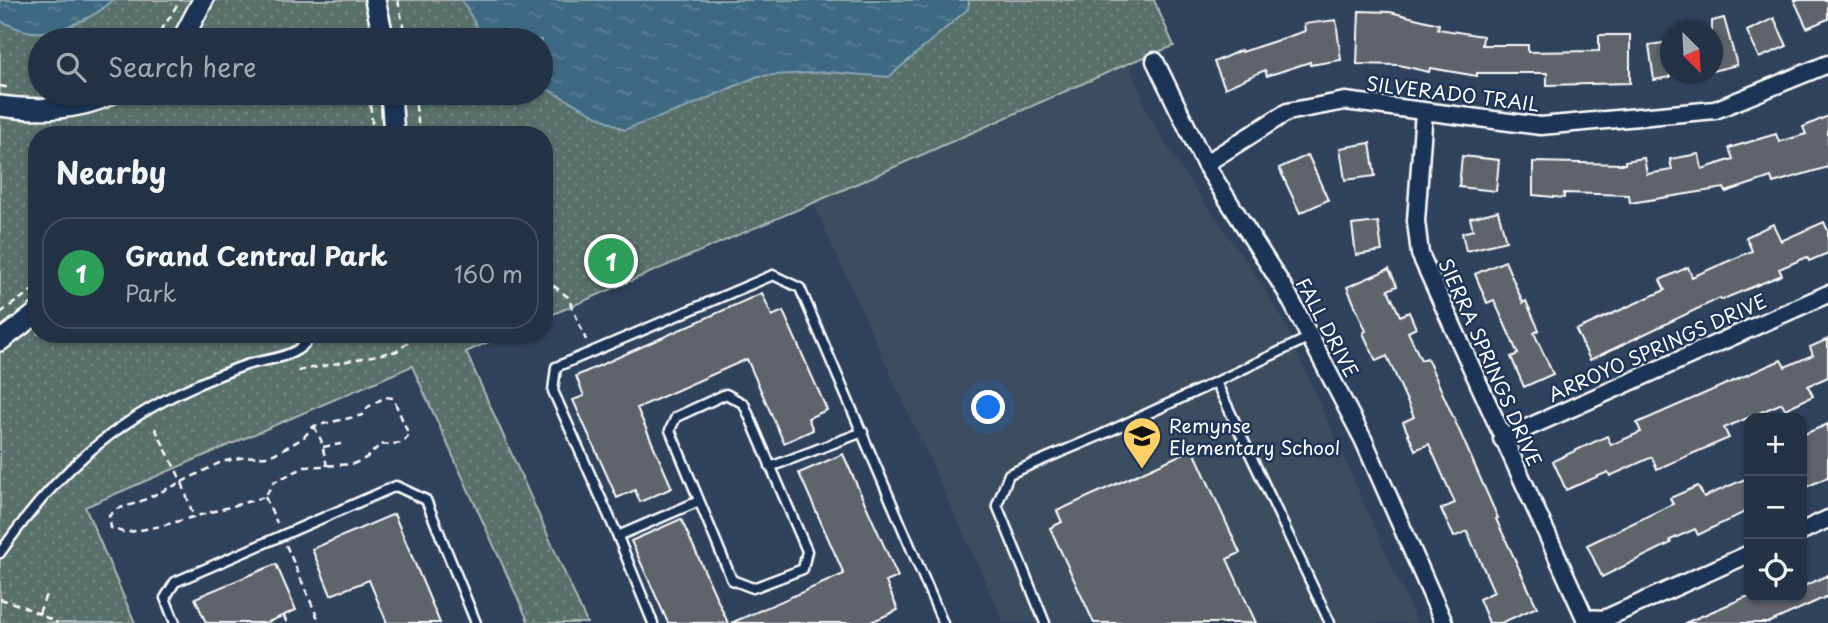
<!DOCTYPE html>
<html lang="en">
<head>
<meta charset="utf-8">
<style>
  body { margin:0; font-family:"Playpen Sans",sans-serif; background:#303e51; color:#f1f3f6 }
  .controls { position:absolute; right:21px; bottom:21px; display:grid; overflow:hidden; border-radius:14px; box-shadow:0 2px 5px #0004 }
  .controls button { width:63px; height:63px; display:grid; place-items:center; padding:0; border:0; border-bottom:2px solid #414d5f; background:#243246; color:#f1f3f6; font:35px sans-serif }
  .compass { position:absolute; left:1660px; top:21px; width:63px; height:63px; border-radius:50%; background:#243246; box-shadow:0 2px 5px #0004; rotate:156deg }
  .you { position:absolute; left:989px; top:408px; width:24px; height:24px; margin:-18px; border:5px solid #fff; border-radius:50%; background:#1a73e8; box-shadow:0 0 0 10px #1a73e833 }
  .badge { display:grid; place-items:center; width:46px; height:46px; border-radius:50%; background:#e69b98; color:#fff; font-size:23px; font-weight:700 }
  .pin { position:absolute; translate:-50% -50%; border:4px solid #fff; box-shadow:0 2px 7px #0006 }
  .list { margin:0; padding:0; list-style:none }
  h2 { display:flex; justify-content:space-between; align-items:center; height:91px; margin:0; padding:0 28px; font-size:30px }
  h2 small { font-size:23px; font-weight:400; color:#a3aab3 }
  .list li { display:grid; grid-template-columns:46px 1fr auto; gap:21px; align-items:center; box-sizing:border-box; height:112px; margin:0 14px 14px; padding:0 14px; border:2px solid #414d5f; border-radius:28px }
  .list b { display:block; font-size:26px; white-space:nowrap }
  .list p { margin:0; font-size:23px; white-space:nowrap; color:#a3aab3 }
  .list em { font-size:23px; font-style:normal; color:#a3aab3 }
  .icon { flex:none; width:38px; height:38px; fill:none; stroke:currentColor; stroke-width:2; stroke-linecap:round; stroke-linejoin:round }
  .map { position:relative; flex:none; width:1828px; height:623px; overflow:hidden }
  .search { position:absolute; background:#243246; box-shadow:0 2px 5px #0004; left:28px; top:28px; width:525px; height:77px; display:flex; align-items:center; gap:18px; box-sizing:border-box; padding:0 24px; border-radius:38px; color:#a3aab3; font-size:26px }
  .panel { position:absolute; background:#243246; box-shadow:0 2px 5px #0004; left:28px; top:126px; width:525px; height:217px; border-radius:28px }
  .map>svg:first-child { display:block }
  .built { fill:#3e4d61 }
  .grass { fill:url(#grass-dots); stroke:#acb7b4; stroke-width:2; fill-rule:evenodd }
  .water { fill:url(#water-ripples); stroke:#8ba6b4; stroke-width:2 }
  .building { fill:#5e646a; stroke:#fff; stroke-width:2 }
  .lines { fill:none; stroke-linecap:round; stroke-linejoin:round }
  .service-casing { stroke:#fff; stroke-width:13 }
  .minor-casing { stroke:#fff; stroke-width:21 }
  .tertiary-casing { stroke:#fff; stroke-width:24 }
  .path { stroke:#fff; stroke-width:2.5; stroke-dasharray:7 5; stroke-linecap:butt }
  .service { stroke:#1d3557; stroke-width:8 }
  .minor { stroke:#1d3557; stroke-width:16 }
  .tertiary { stroke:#1d3557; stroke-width:19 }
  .labels { text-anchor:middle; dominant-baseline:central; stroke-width:5; stroke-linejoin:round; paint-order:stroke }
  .street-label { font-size:19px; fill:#fff; stroke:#1d3557 }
  .poi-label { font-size:19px; fill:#fff; stroke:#1d3557; text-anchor:start }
</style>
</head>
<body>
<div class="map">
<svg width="1828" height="623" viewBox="0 0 1828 623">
  <defs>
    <pattern id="grass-dots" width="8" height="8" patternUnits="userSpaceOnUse" patternTransform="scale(1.75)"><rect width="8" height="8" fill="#596f6a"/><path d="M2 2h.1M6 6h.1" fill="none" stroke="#728580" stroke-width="1.8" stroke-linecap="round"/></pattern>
    <pattern id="water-ripples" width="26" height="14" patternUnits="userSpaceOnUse" patternTransform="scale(1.75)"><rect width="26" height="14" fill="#3e6a82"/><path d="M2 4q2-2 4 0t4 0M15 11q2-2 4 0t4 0" fill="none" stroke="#5b8095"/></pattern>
  </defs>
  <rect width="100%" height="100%" fill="#30435d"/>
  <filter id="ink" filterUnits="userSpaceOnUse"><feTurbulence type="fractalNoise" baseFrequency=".0143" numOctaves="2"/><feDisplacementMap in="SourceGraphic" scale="14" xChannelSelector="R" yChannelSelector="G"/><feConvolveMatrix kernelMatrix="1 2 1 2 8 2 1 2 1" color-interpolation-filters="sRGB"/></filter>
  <g filter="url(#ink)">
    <path class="built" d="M1129,63L1147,112L1186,177L1251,268L1282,318L1417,623H1004L813,203Z"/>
    <path class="grass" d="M0,0H1154L1174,46L1129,63L813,203L544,318V135H37V334H506L466,352L587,623H529L412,366L85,507L135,623H0ZM40,40H541V93H40Z"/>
    <path class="water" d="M0,0H113C96,17 57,35 32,32C22,31 10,25 0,21Z
      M462,0H969L968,9L889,77L827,72L758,76L685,108L624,130L541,86V40H484Z"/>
    <path class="building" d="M1794,0H1828V19L1807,28Z
      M1359,11L1390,12L1439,24L1438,29L1483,36L1482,45H1528V52L1599,51V35H1630V83L1547,85V73H1477V76L1430,68L1429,72L1399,65L1357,64Z
      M1724,18L1737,65L1712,71V21Z
      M1774,18L1787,46L1759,58L1747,31Z
      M1336,20L1341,60L1310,65V62L1267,76L1265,70L1225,88L1214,62L1241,50L1242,52L1305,31L1304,24Z
      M1670,42V77L1654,80L1649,45Z
      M1828,116V167L1773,183L1771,177L1726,192L1724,188L1630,203L1629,195L1564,193V198L1533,195V162L1625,164V161L1644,158L1647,174L1672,170L1670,159L1699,154L1702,169L1733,159L1729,148L1776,134L1779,142L1806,134L1803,127Z
      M1370,143L1375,176L1345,180L1340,148Z
      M1308,155L1328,200L1300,213L1279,168Z
      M1462,156L1499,160L1496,191L1459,187Z
      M1498,211L1506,241L1466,251L1462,233L1473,230L1470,218Z
      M1378,222L1382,251L1356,255L1352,225Z
      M1824,222L1828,231V253L1809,261L1807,257L1779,269L1782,275L1721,300L1720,298L1590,360L1576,330L1665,290L1660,280L1688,267L1692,277L1752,251L1746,237L1773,224L1781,241Z
      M1505,261L1523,303L1526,301L1539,330L1534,333L1553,374L1524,387L1511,357L1518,354L1494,300L1487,303L1475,274Z
      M1389,269L1397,286L1388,290L1400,316L1409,312L1416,328L1408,332L1421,360L1427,358L1498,518L1496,519L1537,607L1501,623H1489L1479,599L1494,592L1467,531L1454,537L1441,509L1455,503L1429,444L1415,450L1403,422L1414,417L1387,356L1376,361L1363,333L1366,331L1347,287Z
      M762,293L772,316L783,311L827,410L808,418L813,430L784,443L747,359L637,408L672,488L640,502L635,490L617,498L573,400L584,396L576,376Z
      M1828,339V377L1808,386L1813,396L1785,409L1782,403L1724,428L1729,438L1657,469L1652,457L1610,476L1608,472L1566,490L1553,461L1607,436L1611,445L1641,432L1637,423L1781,360L1785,367L1813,355L1810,347Z
      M1828,424V477L1802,489V435Z
      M1193,449L1240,553L1227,559L1256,623H1094L1050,528L1062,522L1057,511Z
      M843,454L898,577L886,582L898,610L869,623H731L844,574L799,473Z
      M1745,479L1749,487V510L1698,535L1695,529L1670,540L1671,543L1602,577L1587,545L1673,504L1670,498L1698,486L1704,497Z
      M394,514L440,623H387L369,580L331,595L312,549Z
      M681,519L728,623H668L631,541Z
      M276,564L296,610L266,623H206L195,598Z
      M1828,575V596L1768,623H1685L1746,597H1802V587Z"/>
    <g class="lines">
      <g class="service-casing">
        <path id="service" d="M1310,337L1216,382L1330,623
          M726,394L744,404L807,551L803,569L753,588L732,580L670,430L676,417Z
          M770,467L863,432
          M618,536L699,501
          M0,553C52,478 111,422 196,385C212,378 229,371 246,365C262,360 283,359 297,350C304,346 307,341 311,334
          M175,623L165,598L175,582L396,486L426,500L476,623
          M653,623L616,532L553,391L556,367L773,275L800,288L943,623
          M1045,623L997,505L1009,474L1099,436L1216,382"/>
      </g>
      <g class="minor-casing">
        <path id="minor" d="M1155,61L1205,164L1287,293L1364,441L1444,623
          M1424,111L1416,221L1420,254L1585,618L1604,619L1749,554
          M1205,164L1287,112L1345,101L1541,126L1715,110L1828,64
          M1502,439L1828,294
          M1802,531L1828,519"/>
      </g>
      <g class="tertiary-casing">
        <path id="tertiary" d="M375,0L384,40
          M182,40L203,0
          M391,93L394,135
          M0,106C37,111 79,111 113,93
          M0,341L37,313"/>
      </g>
      <path class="path" d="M398,0L406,40
        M152,40L165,25L180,0
        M0,86L11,88
        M369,93L372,121L370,135
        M414,93L420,135
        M544,278L568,297L586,340
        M0,313L37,287
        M298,371L397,351L419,334
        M314,426L321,440L327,466
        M155,428L182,482L221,462L245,457L270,456L302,439L314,426L363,415L368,407L385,397L393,398L409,435L403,443L380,445L366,458L353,464L305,467L274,482L265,497L161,526L125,533L111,528L109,516L117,509L137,503L182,482L194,518
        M323,447L341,444
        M265,497L277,523
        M286,545L320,623
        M0,599L20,605L58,623
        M39,613L47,592
        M284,616L287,623"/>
      <use href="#service" class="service"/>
      <use href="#minor" class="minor"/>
      <use href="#tertiary" class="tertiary"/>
    </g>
  </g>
  <defs>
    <g id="school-pin" transform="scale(2.0125)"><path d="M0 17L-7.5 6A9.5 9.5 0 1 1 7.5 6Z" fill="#ffd166" stroke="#1d3557"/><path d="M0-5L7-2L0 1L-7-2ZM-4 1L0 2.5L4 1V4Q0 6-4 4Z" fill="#111"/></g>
  </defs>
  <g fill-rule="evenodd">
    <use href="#school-pin" x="1142" y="436"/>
  </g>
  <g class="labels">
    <g class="street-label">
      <text transform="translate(1453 93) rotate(7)">SILVERADO TRAIL</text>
      <text transform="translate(1328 327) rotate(62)">FALL DRIVE</text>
      <text transform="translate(1657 347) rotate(-24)">ARROYO SPRINGS DRIVE</text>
      <text transform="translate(1491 362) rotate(66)">SIERRA SPRINGS DRIVE</text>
    </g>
    <g class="poi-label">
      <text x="1169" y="425">Remynse<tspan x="1169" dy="22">Elementary School</tspan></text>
    </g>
  </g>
</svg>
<div class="controls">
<button>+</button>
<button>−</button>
<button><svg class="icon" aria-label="locate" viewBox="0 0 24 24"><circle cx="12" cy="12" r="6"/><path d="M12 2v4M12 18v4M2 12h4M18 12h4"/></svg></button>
</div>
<svg class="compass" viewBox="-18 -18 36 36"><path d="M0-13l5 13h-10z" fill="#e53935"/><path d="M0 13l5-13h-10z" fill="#a3aab3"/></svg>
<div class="you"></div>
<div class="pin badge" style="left:611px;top:261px;background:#2e9e5b">1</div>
<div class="search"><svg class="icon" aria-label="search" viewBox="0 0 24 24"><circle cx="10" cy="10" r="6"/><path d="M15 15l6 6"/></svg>Search here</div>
<section class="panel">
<h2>Nearby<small></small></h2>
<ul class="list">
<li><span class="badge" style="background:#2e9e5b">1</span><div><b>Grand Central Park</b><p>Park</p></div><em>160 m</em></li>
</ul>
</section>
</div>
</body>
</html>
